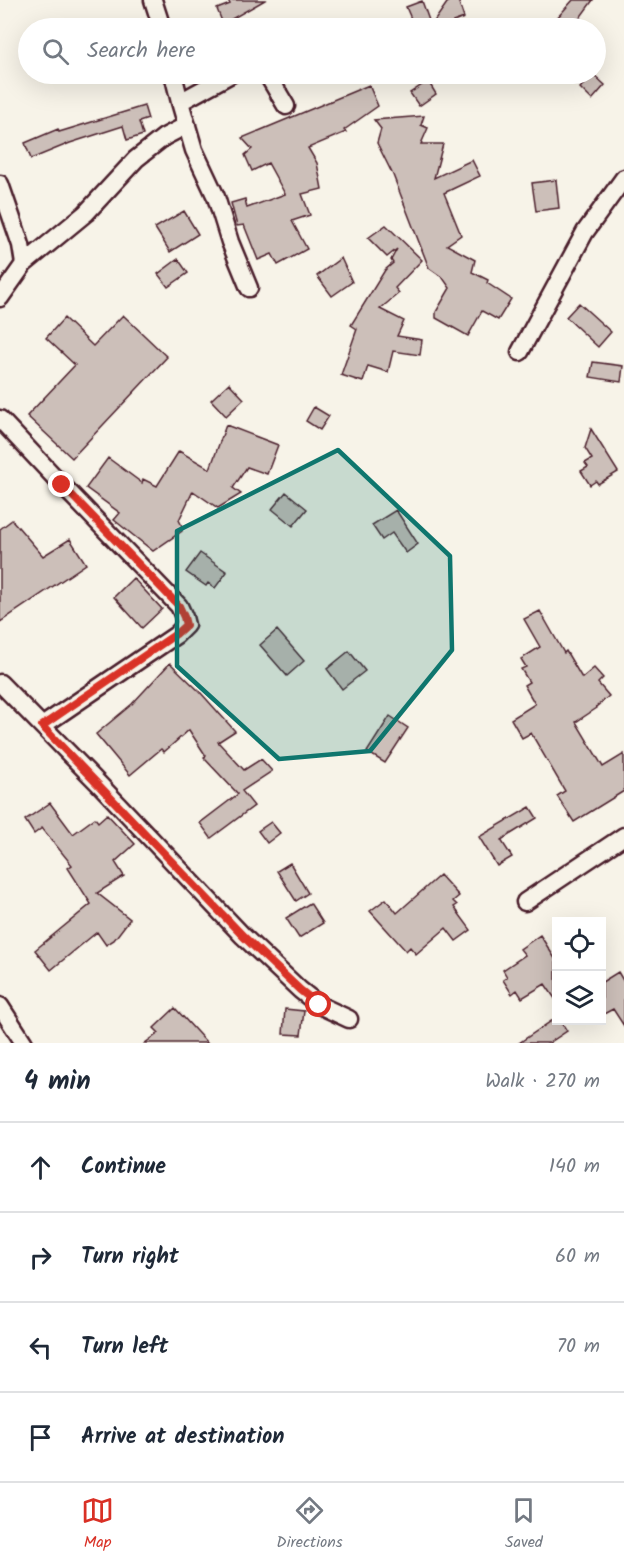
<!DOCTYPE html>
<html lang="en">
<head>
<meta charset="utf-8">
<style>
  body { margin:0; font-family:Kalam,sans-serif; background:#f2f2f3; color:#1f2937 }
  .controls { position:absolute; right:18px; bottom:18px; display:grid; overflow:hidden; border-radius:0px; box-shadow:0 6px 24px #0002 }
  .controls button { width:54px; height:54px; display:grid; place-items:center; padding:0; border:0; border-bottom:2px solid #e0e1e3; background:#fff; color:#1f2937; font:30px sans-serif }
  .stop { position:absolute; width:18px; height:18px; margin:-14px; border:4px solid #d93025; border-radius:50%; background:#fff }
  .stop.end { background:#d93025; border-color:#fff; box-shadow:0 2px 6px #0008 }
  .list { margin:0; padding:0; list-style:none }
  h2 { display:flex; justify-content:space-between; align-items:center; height:78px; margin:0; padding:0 24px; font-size:26px }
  h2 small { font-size:20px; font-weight:400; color:#747a83 }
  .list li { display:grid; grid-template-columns:39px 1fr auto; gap:18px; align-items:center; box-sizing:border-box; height:90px; padding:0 24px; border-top:2px solid #e0e1e3 }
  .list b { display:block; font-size:22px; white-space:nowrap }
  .list em { font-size:20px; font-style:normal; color:#747a83 }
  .icon { flex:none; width:33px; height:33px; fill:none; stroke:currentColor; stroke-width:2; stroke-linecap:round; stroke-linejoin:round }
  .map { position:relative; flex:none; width:624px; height:1043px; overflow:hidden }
  .search { position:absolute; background:#fff; box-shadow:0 6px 24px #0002; left:18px; right:18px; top:18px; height:66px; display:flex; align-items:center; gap:15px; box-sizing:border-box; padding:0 21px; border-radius:33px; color:#747a83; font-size:22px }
  .sheet { height:438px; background:#fff }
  nav { display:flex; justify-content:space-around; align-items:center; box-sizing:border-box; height:84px; border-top:2px solid #e0e1e3; background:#fff; font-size:16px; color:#747a83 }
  nav a { display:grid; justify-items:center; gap:3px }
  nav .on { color:#d93025 }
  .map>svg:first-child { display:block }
  .building { fill:#ccbfb9; stroke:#4a1f2b; stroke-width:1.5 }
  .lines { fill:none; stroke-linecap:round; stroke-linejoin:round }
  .street-casing { stroke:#4a1f2b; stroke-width:21 }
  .street { stroke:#f7f3e8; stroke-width:16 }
  .route { stroke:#d93025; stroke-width:8 }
  .marked { fill:#0f766e; fill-opacity:0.2; stroke:#0f766e; stroke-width:4.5; stroke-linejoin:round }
</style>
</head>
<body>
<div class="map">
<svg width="624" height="1043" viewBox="0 0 624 1043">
  <rect width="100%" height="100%" fill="#f7f3e8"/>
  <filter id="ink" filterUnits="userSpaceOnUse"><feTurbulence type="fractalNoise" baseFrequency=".0167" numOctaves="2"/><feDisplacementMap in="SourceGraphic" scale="12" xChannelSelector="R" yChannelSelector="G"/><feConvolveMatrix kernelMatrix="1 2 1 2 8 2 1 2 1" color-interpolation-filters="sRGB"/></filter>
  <g filter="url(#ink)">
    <path class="building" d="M228,0H265L223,24L217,9L230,4Z
      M449,0H458L464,18L453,22L456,28H415L406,7L422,1L431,26Z
      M573,0H593L579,19L590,28H548Z
      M593,74L605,85L592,100L580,88Z
      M428,81L436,94L419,106L410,93Z
      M369,85L378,106L344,130L346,132L308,148L317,163L322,189L302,194L310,215L292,221L307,249L278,265L272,254L258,260L244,225L237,226L231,203L245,199L247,208L285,194L268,163L252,171L245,155L252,149L242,138Z
      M144,106L148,119L139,122L143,135L127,140L123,126L70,143L31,159L25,143L58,129L59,132Z
      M424,116L421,125L428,128L421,144H443L434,178L472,160L480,176L444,193L461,235L447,245L475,260L472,272L488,280L487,283L511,299L498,320L482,311L468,336L436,318V312L450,288L443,278L429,268L393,175L377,143L381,129L374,120Z
      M556,180L559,208L536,211L532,183Z
      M184,211L198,234L170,252L155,228Z
      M386,225L422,260L395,288L399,293L380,309L404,321L397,336L422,340L420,355L393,351L388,372L368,366L363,382L341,375L357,329L351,325L385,270L393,263L391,260L397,249L387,257L368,238Z
      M341,258L352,282L332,296L317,276Z
      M178,259L188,273L168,287L158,274Z
      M579,303L611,332L598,347L566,317Z
      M123,315L167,357L72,458L27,416L75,365L46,338L64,318L93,346Z
      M593,362L623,366L621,382L590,377Z
      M229,383L244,399L226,416L211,400Z
      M314,407L329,416L320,430L306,421Z
      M226,425L278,445L267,474L247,467L233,488L241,494L218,508L193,491L179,520L182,526V531L153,551L114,520L120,513L86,488L108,458L142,483L143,479L157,486L179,451L210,469Z
      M591,429L618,472L598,484L596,481L590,485L581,471L588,467L585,463L592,459L585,448Z
      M286,492L307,509L293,526L272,509Z
      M396,510L418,544L406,553L392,533L382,540L372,525Z
      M12,520L43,556L70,539L86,564L0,622V529Z
      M200,553L227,572L215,588L208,583L206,586L186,572Z
      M133,578L162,609L142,628L114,597Z
      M540,611L564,653L566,651L582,678L594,668L603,678L598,683L609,696L596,707L597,708L576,722L603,767L624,754V791L574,822L557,796L565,791L531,733L522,738L511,719L535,704L524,685L529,682L521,669L526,667L521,659L540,647L524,619Z
      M277,630L304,661L287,676L260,645Z
      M349,651L365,671L342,689L327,669Z
      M170,663L200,692L235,731L218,742L244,770L261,759L272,771L242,791L254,806L211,838L200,823L238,794L204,758L206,756L189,730L164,752L161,749L130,775L96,734L132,704Z
      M390,716L408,728L385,763L367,752Z
      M50,803L73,834L95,818L98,822L107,814L135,844L115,862L124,876L97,893L130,919L114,940L106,945L97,932L51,970L35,950L91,904L68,868L72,865L42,828L34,834L25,820Z
      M530,807L537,818L501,840L512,857L497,866L479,837Z
      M271,822L280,833L267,843L258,831Z
      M290,863L308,893L296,901L277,871Z
      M440,875L459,896L453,901L457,905L454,907L471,930L456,941L446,928L416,954L410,947L406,951L370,911L386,899L397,913Z
      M310,903L323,923L299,938L286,918Z
      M540,935L556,960V1000L545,984L522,998L517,990L512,994L503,980L507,977L503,970L525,955L520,949Z
      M618,972L624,982V1026L613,1009L602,1015V982Z
      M175,1008L196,1031L207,1043H145L159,1033L154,1028Z
      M285,1009L304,1011L301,1035L283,1034Z
      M556,1018V1020H560L567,1031L549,1043H519Z"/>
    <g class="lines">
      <g class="street-casing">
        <path id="street" d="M153,0L162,28
          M173,74L180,102L194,150L216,197L230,242L249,288
          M267,74L286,106
          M180,102L231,74
          M0,184L21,245L24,264L0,298
          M24,264L86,213L136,159L164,137L187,125
          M520,352L585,232L624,178
          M0,419L62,485L179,606L184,617L186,625L176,635L42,726
          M0,683L99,784L243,936L300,990L319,1005L349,1019
          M525,902L624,836
          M0,1006L24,1043"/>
      </g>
      <use href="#street" class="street"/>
    </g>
  </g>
  <g class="lines" filter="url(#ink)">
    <path class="route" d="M62,485L179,606L184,617L186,625L176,634L42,726L243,936L300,990L319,1005"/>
  </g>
  <path class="marked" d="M338,450L450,556L452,650L370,751L279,759L177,666V531Z"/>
</svg>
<div class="controls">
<button><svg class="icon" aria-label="locate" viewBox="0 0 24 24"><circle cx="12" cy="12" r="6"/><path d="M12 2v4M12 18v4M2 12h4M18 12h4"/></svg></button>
<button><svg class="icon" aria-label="layers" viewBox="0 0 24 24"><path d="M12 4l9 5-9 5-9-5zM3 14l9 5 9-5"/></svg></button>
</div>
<div class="stop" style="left:319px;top:1005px"></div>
<div class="stop end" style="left:62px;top:485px"></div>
<div class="search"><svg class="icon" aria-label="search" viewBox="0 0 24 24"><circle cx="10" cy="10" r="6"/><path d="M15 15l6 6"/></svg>Search here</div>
</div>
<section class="sheet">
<h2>4 min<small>Walk · 270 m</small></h2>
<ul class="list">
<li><svg class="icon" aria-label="ahead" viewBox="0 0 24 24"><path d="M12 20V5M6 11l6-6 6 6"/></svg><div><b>Continue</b></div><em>140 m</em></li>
<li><svg class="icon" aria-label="right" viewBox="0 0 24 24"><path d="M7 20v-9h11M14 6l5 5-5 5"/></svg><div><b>Turn right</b></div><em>60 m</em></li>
<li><svg class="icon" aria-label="left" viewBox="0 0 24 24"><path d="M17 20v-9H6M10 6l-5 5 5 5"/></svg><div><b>Turn left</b></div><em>70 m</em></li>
<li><svg class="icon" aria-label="arrive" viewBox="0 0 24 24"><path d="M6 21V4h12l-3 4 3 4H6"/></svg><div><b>Arrive at destination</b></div></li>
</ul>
</section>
<nav>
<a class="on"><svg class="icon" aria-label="map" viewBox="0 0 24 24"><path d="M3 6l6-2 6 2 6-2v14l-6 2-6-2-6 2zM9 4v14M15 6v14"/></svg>Map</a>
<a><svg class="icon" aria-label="directions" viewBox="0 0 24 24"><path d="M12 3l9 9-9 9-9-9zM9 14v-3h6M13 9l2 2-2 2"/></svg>Directions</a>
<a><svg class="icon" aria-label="saved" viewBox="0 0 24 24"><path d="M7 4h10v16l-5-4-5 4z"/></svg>Saved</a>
</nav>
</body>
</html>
